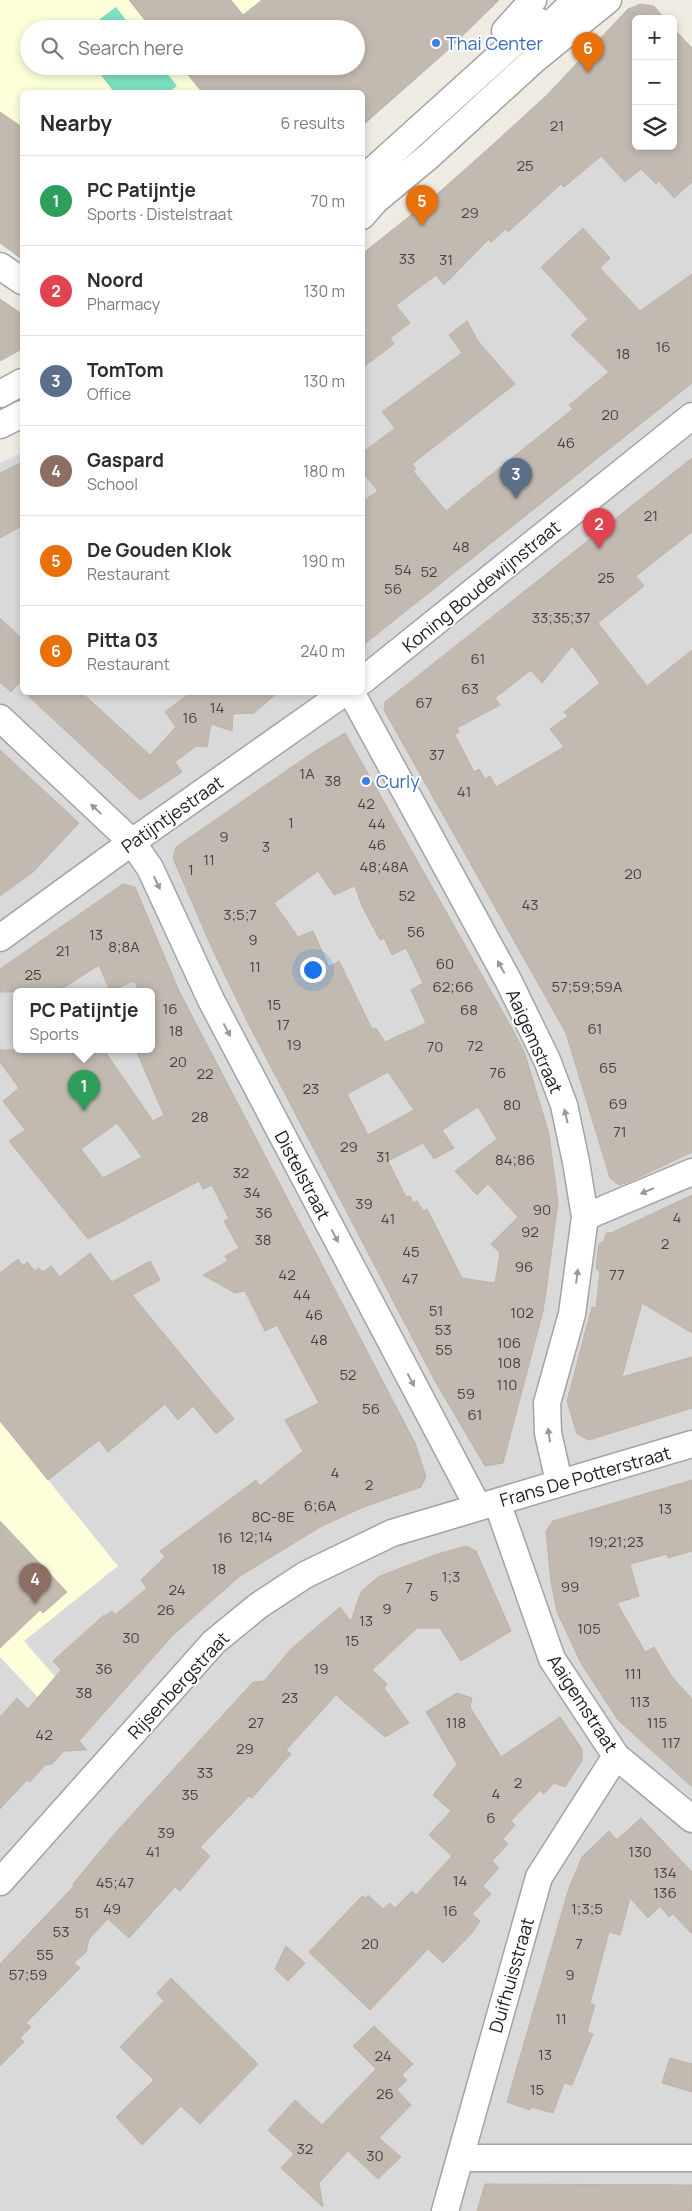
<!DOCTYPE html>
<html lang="en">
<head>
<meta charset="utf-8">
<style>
  body { margin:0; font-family:Manrope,sans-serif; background:#f2f2f3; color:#2b2b33 }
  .controls { position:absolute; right:15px; top:15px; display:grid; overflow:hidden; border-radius:8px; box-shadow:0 2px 8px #0003 }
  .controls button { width:45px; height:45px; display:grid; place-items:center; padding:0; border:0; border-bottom:1px solid #e1e1e2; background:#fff; color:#2b2b33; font:25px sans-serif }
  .you { position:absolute; left:312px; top:969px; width:18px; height:18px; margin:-12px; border:4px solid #fff; border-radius:50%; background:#1a73e8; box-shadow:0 0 0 8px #1a73e833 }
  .badge { display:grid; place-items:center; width:32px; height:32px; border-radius:50%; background:#db2777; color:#fff; font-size:16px; font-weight:700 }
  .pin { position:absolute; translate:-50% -41px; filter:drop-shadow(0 1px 2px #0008) }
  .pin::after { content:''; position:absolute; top:26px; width:18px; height:15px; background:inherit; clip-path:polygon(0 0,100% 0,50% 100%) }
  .popup { position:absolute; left:13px; top:988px; width:142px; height:65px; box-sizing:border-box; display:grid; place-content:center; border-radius:8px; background:#fff; filter:drop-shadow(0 1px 4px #0005); font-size:16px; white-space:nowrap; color:#7c7c81 }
  .popup b { font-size:19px; color:#2b2b33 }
  .popup::after { content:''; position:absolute; left:50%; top:100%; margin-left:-10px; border:10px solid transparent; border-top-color:#fff }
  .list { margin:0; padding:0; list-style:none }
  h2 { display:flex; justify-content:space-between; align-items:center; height:65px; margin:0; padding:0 20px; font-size:21px }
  h2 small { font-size:16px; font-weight:400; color:#7c7c81 }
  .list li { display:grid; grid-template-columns:32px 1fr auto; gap:15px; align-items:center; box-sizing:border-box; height:90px; padding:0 20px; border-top:1px solid #e1e1e2 }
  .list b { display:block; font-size:19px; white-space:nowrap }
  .list p { margin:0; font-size:16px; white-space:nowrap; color:#7c7c81 }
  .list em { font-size:16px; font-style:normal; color:#7c7c81 }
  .icon { flex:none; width:28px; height:28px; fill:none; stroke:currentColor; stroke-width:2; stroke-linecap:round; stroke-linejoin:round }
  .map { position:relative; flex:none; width:692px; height:2211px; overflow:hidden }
  .search { position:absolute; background:#fff; box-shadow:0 2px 8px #0003; left:20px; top:20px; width:345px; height:55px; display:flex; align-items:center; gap:12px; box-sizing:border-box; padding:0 18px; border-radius:28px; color:#7c7c81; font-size:19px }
  .panel { position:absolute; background:#fff; box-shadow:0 2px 8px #0003; left:20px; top:90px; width:345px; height:605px; border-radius:8px }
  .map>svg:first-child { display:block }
  .residential { fill:#dad9d9; fill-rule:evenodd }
  .education { fill:#fcffda }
  .pitch { fill:#7edfc1 }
  .building { fill:#c2bab1; stroke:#c0b2a4; fill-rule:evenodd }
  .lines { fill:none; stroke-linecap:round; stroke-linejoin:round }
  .minor-casing { stroke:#a3a3a3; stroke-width:29 }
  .minor { stroke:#fff; stroke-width:26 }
  .oneway { fill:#999 }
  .shop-dot { fill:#3f7fe0; stroke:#fff; stroke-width:2 }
  .labels { text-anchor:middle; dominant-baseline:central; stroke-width:4; stroke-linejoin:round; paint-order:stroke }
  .number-label { font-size:15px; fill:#464441 }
  .shop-label { font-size:18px; fill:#366cbe; stroke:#fff; text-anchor:start }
  .street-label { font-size:18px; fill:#1c1c1c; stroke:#fff }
</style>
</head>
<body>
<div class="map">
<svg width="692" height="2211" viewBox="0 0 692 2211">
  <rect width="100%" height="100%" fill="#eeebe2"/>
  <path class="residential" d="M638,4L650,6L665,19H636V146H673V28L692,48V2211H0V463L22,453V692H362L363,254L435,196L489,148L546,96L629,9ZM17,992H152V1050H17Z"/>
  <path class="education" d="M0,0H371L336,29H29V66H315L326,80L309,92H22V238L12,251L0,243Z
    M0,1357V1421L118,1566L24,1641L57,1679L79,1741L0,1657Z"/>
  <path class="pitch" d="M116,7L133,29H87Z
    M94,66H161L177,86L169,92H114Z"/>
  <path class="building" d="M129,0H231L243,15L262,0H499L449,49L362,126V92H202L181,66H356V29H152Z
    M641,4L654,6L665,19H636V146H673V28L692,48V182L674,198L659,181L656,184L641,169L625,182L601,156L564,187L561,184L508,232L506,229L491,242L489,239L444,285L436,275L396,305L410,323L390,338L394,344L362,368V254L435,196L489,148L546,96L628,9Z
    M0,112L22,127V259L0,243Z
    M583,228L610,258L600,268L640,311L692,274V383L362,646V502L378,491L362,472V453L395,428L382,412L462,353L449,335L467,321L478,341L515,384L412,464L416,469L413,471L446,511L573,409L569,405L609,372L571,335L588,319L541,267Z
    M0,299L22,314V349L0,361Z
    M692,458V532L636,576L644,586L598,623L647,686L692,650V1152L631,1181L619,1185L610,1178L566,1033L384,710L385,702ZM572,646L600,683L564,712L568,716L550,729L564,747L496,787L490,776L485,779L479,769L474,772L455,735L459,732L457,728L500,705L495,698L531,670L542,683Z
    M22,462V526L0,538V473Z
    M0,618L22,639V680L11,692L0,682Z
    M24,692H81L150,755L176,727L165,712L191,692H278L254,713L233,714L232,731L211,724L207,747L196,746L175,762L182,772L140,800Z
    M345,733L514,1032L525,1054L549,1134L558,1203L548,1277L543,1311L503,1463L485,1466L435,1381L248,1023L211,946L173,858L176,847L312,753ZM318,871L334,895L355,886L362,906L380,940L384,938L392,955L406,948L423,983L411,990L426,1023L385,1042L376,1028L372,1029L339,961L329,967L313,931L298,937L274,903ZM388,1072L414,1110L368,1135L347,1094ZM478,1107L497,1139L455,1171L477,1195L488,1184L518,1217L491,1244L500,1253L495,1283L462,1278L427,1209L423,1211L417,1201L413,1203L410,1196L406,1197L388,1161L423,1143L434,1159L454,1148L442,1130Z
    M0,750L79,823L33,872L0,896Z
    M123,884L135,887L179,991L415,1443L426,1477L421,1487L366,1506L322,1526L240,1576L173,1635L79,1741L87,1750L64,1751L52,1764L45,1765L30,1782L27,1780L0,1809V1717L17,1698L28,1709L61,1670L53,1661L104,1615L105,1616L112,1611L115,1615L147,1588L141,1580L165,1557L160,1551L256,1480L260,1486L303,1451L285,1420L319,1403L277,1325L265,1331L245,1291L235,1293L203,1275L228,1261L225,1256L239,1248L224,1221L229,1219L212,1185L203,1189L199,1181L88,1239L9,1141L25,1130L3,1101L19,1088L0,1062V1050H104L153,1121L164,1115L136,1050H152V992H140L134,981L110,991L99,965L57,992H0V969ZM117,1123L142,1157L103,1178L81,1149Z
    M692,1195V1333L642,1303L622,1377L692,1357V1408L589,1440L577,1434L567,1401L592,1307L596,1308L600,1272L596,1268L599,1244L604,1241L606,1233H611Z
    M90,1253L112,1282L150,1261L160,1280L132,1295L234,1419L216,1434L193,1406L178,1420L165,1404L108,1452L99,1440L48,1480L0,1421V1273L18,1259L23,1266L27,1262L35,1271L39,1268L43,1272L51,1266L60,1277Z
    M692,1480V1551L668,1558L667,1554L630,1564L639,1596L617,1603L645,1652L654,1647L672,1677L692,1699V1787L618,1720L581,1663L557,1612L551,1582L546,1531L553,1521Z
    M0,1521L67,1592L43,1613L40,1610L0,1648Z
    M466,1546L476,1551L511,1631L461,1661L440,1628H417L372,1670L387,1684L384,1688L409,1723L385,1737L336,1695L286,1750L291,1754L252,1798L249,1796L200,1847L210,1856L180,1891L175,1887L129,1938L108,1919L89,1939L86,1952L74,1963L80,1968L26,2023L31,2027L20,2038L24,2042L0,2066V1964L74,1886L73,1884L117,1831L253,1682L264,1681L291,1649L340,1607L351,1621L361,1592L378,1577L434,1555Z
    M457,1693L472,1698L470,1707L501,1757L560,1717L582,1749V1761L565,1787L554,1783L544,1794L540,1790L511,1821L515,1825L503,1839L508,1844L492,1861L499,1868L483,1886L491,1894L472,1914L480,1921L472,1933L443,1963L428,1949L370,2010L309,1952L362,1896L365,1898L368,1895L383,1909L390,1903L395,1908L412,1891L416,1895L452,1856L429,1835L451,1811L433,1795L457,1764L426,1712Z
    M641,1818L692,1872V1934L673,1914L669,1917L660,1906L648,1918L630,1898L620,1935L609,1932L590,2003L595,2005L587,2032L593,2034L572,2085L564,2083L553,2113L531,2107L530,2110L507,2102L569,1888L582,1857L609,1831L617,1840Z
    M286,1946L305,1963L288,1981L275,1969Z
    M171,1978L258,2064L200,2124L181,2106L142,2145L116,2117L154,2080L120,2047L164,2001L157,1993Z
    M374,2026L413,2064L402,2075L407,2080L397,2090L411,2105L379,2138L401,2157L378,2179L348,2151L319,2183L323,2207L281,2168L294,2154L268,2130L295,2100L322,2125L376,2069L353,2046Z
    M670,2058L692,2064V2092L662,2083Z
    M485,2184L692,2185V2211H477Z"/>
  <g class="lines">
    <g class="minor-casing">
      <path id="minor" d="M505,31L533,0
        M531,43L576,0
        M362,180L538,21
        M362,216L376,200L429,156L534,60L608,0
        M0,266L22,281
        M0,394L22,382
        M0,425L22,414
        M362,681L692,416
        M351,692L508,980L547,1060L564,1105L576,1162L585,1217L572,1314L547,1403L548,1433L559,1482
        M0,718L132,842L150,868L211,1000L478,1507
        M0,938L132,842L345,692
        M585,1217L692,1172
        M497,1502L552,1659L616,1756L692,1819
        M0,1882L214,1642L258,1606L305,1575L392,1533L692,1444
        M460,2158H692
        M445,2211L539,1877L616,1756"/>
    </g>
    <use href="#minor" class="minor"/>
  </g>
  <defs><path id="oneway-solid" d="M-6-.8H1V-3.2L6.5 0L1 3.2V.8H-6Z" transform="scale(1.25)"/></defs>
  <g class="oneway">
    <use href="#oneway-solid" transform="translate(96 809) rotate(-137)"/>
    <use href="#oneway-solid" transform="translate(157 883) rotate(65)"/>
    <use href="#oneway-solid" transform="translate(501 967) rotate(-119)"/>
    <use href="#oneway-solid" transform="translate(227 1030) rotate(62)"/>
    <use href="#oneway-solid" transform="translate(566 1116) rotate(-103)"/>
    <use href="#oneway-solid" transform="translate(647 1191) rotate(157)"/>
    <use href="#oneway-solid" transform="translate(335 1236) rotate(62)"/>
    <use href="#oneway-solid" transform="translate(577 1276) rotate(-83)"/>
    <use href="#oneway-solid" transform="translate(411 1380) rotate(62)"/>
    <use href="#oneway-solid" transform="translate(549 1435) rotate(-98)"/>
  </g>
  <g class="shop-dot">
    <circle cx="436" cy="43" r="5"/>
    <circle cx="366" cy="781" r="5"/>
  </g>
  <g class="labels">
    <g class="number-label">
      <text x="557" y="125">21</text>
      <text x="525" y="165">25</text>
      <text x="470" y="212">29</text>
      <text x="407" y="258">33</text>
      <text x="446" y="259">31</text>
      <text x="663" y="346">16</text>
      <text x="623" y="353">18</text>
      <text x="610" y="414">20</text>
      <text x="566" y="442">46</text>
      <text x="651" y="515">21</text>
      <text x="461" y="546">48</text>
      <text x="403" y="569">54</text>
      <text x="429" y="571">52</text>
      <text x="606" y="577">25</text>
      <text x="393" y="588">56</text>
      <text x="561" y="617">33;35;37</text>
      <text x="478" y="658">61</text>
      <text x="470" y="688">63</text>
      <text x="424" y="702">67</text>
      <text x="217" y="707">14</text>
      <text x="190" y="717">16</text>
      <text x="437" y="754">37</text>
      <text x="307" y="773">1A</text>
      <text x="333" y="780">38</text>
      <text x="464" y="791">41</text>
      <text x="366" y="803">42</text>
      <text x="291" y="822">1</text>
      <text x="377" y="823">44</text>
      <text x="224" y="836">9</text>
      <text x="377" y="844">46</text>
      <text x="266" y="846">3</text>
      <text x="209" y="859">11</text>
      <text x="384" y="866">48;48A</text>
      <text x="191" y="869">1</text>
      <text x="633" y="873">20</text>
      <text x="407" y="895">52</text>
      <text x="530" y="904">43</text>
      <text x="240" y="914">3;5;7</text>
      <text x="416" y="931">56</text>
      <text x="96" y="934">13</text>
      <text x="253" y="939">9</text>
      <text x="124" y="946">8;8A</text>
      <text x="63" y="950">21</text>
      <text x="445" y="963">60</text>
      <text x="255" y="966">11</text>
      <text x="33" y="974">25</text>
      <text x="453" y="986">62;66</text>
      <text x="587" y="986">57;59;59A</text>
      <text x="274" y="1004">15</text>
      <text x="170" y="1008">16</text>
      <text x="469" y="1009">68</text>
      <text x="283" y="1024">17</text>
      <text x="595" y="1028">61</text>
      <text x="176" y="1030">18</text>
      <text x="294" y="1044">19</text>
      <text x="475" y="1045">72</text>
      <text x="435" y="1046">70</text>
      <text x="178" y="1061">20</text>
      <text x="608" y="1067">65</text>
      <text x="498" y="1072">76</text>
      <text x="205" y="1073">22</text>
      <text x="311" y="1088">23</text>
      <text x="618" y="1103">69</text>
      <text x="512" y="1104">80</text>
      <text x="200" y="1116">28</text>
      <text x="620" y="1131">71</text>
      <text x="349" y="1146">29</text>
      <text x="383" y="1156">31</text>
      <text x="515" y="1159">84;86</text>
      <text x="241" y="1172">32</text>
      <text x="252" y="1192">34</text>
      <text x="364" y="1203">39</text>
      <text x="542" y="1209">90</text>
      <text x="264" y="1212">36</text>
      <text x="677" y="1217">4</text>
      <text x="388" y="1218">41</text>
      <text x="530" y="1231">92</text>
      <text x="263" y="1239">38</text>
      <text x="665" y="1243">2</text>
      <text x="411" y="1251">45</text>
      <text x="524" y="1266">96</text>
      <text x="287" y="1274">42</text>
      <text x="617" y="1274">77</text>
      <text x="410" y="1278">47</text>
      <text x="302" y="1294">44</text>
      <text x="436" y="1310">51</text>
      <text x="522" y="1312">102</text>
      <text x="314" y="1314">46</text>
      <text x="443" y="1329">53</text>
      <text x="319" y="1339">48</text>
      <text x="509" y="1342">106</text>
      <text x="444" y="1349">55</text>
      <text x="509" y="1362">108</text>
      <text x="348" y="1374">52</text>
      <text x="507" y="1384">110</text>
      <text x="466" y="1393">59</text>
      <text x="371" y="1408">56</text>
      <text x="475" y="1414">61</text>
      <text x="335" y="1472">4</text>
      <text x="369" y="1484">2</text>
      <text x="320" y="1505">6;6A</text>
      <text x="665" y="1508">13</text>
      <text x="273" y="1516">8C-8E</text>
      <text x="256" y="1536">12;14</text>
      <text x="225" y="1537">16</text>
      <text x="616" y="1541">19;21;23</text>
      <text x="219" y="1568">18</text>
      <text x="451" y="1576">1;3</text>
      <text x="570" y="1586">99</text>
      <text x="409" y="1587">7</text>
      <text x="177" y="1589">24</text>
      <text x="434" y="1595">5</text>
      <text x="387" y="1608">9</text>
      <text x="166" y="1609">26</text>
      <text x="366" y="1620">13</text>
      <text x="589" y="1628">105</text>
      <text x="131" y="1637">30</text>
      <text x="352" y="1640">15</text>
      <text x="104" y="1668">36</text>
      <text x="321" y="1668">19</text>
      <text x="633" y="1673">111</text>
      <text x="84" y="1692">38</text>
      <text x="290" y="1697">23</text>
      <text x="640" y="1701">113</text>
      <text x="256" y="1722">27</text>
      <text x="456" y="1722">118</text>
      <text x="657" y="1722">115</text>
      <text x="44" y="1734">42</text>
      <text x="671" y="1742">117</text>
      <text x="245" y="1748">29</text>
      <text x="205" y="1772">33</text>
      <text x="518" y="1782">2</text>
      <text x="496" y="1793">4</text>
      <text x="190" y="1794">35</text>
      <text x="491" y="1817">6</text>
      <text x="166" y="1832">39</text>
      <text x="153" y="1851">41</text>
      <text x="640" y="1851">130</text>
      <text x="665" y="1872">134</text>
      <text x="460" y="1880">14</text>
      <text x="115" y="1882">45;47</text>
      <text x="665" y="1892">136</text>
      <text x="112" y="1908">49</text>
      <text x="587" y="1908">1;3;5</text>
      <text x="450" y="1910">16</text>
      <text x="82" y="1912">51</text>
      <text x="61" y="1931">53</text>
      <text x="370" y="1943">20</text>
      <text x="579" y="1943">7</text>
      <text x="45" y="1954">55</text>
      <text x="28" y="1974">57;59</text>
      <text x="570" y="1974">9</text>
      <text x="561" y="2018">11</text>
      <text x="545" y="2054">13</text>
      <text x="383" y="2055">24</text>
      <text x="537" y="2089">15</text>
      <text x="385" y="2093">26</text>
      <text x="305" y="2148">32</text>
      <text x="375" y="2155">30</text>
    </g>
    <g class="shop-label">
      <text x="446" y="43">Thai Center</text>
      <text x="376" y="781">Curly</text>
    </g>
    <g class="street-label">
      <text transform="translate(481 586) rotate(-39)">Koning Boudewijnstraat</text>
      <text transform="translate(172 814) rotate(-35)">Patijntjestraat</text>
      <text transform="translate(535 1041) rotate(66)">Aaigemstraat</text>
      <text transform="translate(303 1175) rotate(62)">Distelstraat</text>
      <text transform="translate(585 1476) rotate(-16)">Frans De Potterstraat</text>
      <text transform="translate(178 1685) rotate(-47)">Rijsenbergstraat</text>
      <text transform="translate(583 1703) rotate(57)">Aaigemstraat</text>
      <text transform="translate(511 1975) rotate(-74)">Duifhuisstraat</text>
    </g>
  </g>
</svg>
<div class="controls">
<button>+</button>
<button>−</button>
<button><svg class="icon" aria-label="layers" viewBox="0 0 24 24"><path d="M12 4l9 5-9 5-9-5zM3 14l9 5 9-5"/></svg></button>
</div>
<div class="you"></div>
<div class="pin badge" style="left:84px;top:1111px;background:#2e9e5b">1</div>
<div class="popup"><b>PC Patijntje</b>Sports</div>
<div class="pin badge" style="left:599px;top:549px;background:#e0444e">2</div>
<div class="pin badge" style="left:516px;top:499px;background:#5c6f8a">3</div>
<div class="pin badge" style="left:35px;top:1604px;background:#8d6e63">4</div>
<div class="pin badge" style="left:422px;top:226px;background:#e8710a">5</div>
<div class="pin badge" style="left:588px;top:73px;background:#e8710a">6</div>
<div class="search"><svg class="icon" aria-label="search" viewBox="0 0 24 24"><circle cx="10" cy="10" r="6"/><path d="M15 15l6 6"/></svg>Search here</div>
<section class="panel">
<h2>Nearby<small>6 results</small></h2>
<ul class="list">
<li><span class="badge" style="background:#2e9e5b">1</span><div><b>PC Patijntje</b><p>Sports · Distelstraat</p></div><em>70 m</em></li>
<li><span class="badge" style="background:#e0444e">2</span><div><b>Noord</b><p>Pharmacy</p></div><em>130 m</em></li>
<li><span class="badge" style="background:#5c6f8a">3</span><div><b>TomTom</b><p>Office</p></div><em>130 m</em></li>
<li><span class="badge" style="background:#8d6e63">4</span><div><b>Gaspard</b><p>School</p></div><em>180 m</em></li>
<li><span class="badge" style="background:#e8710a">5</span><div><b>De Gouden Klok</b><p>Restaurant</p></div><em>190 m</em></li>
<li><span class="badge" style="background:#e8710a">6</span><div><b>Pitta 03</b><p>Restaurant</p></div><em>240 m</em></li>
</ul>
</section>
</div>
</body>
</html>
